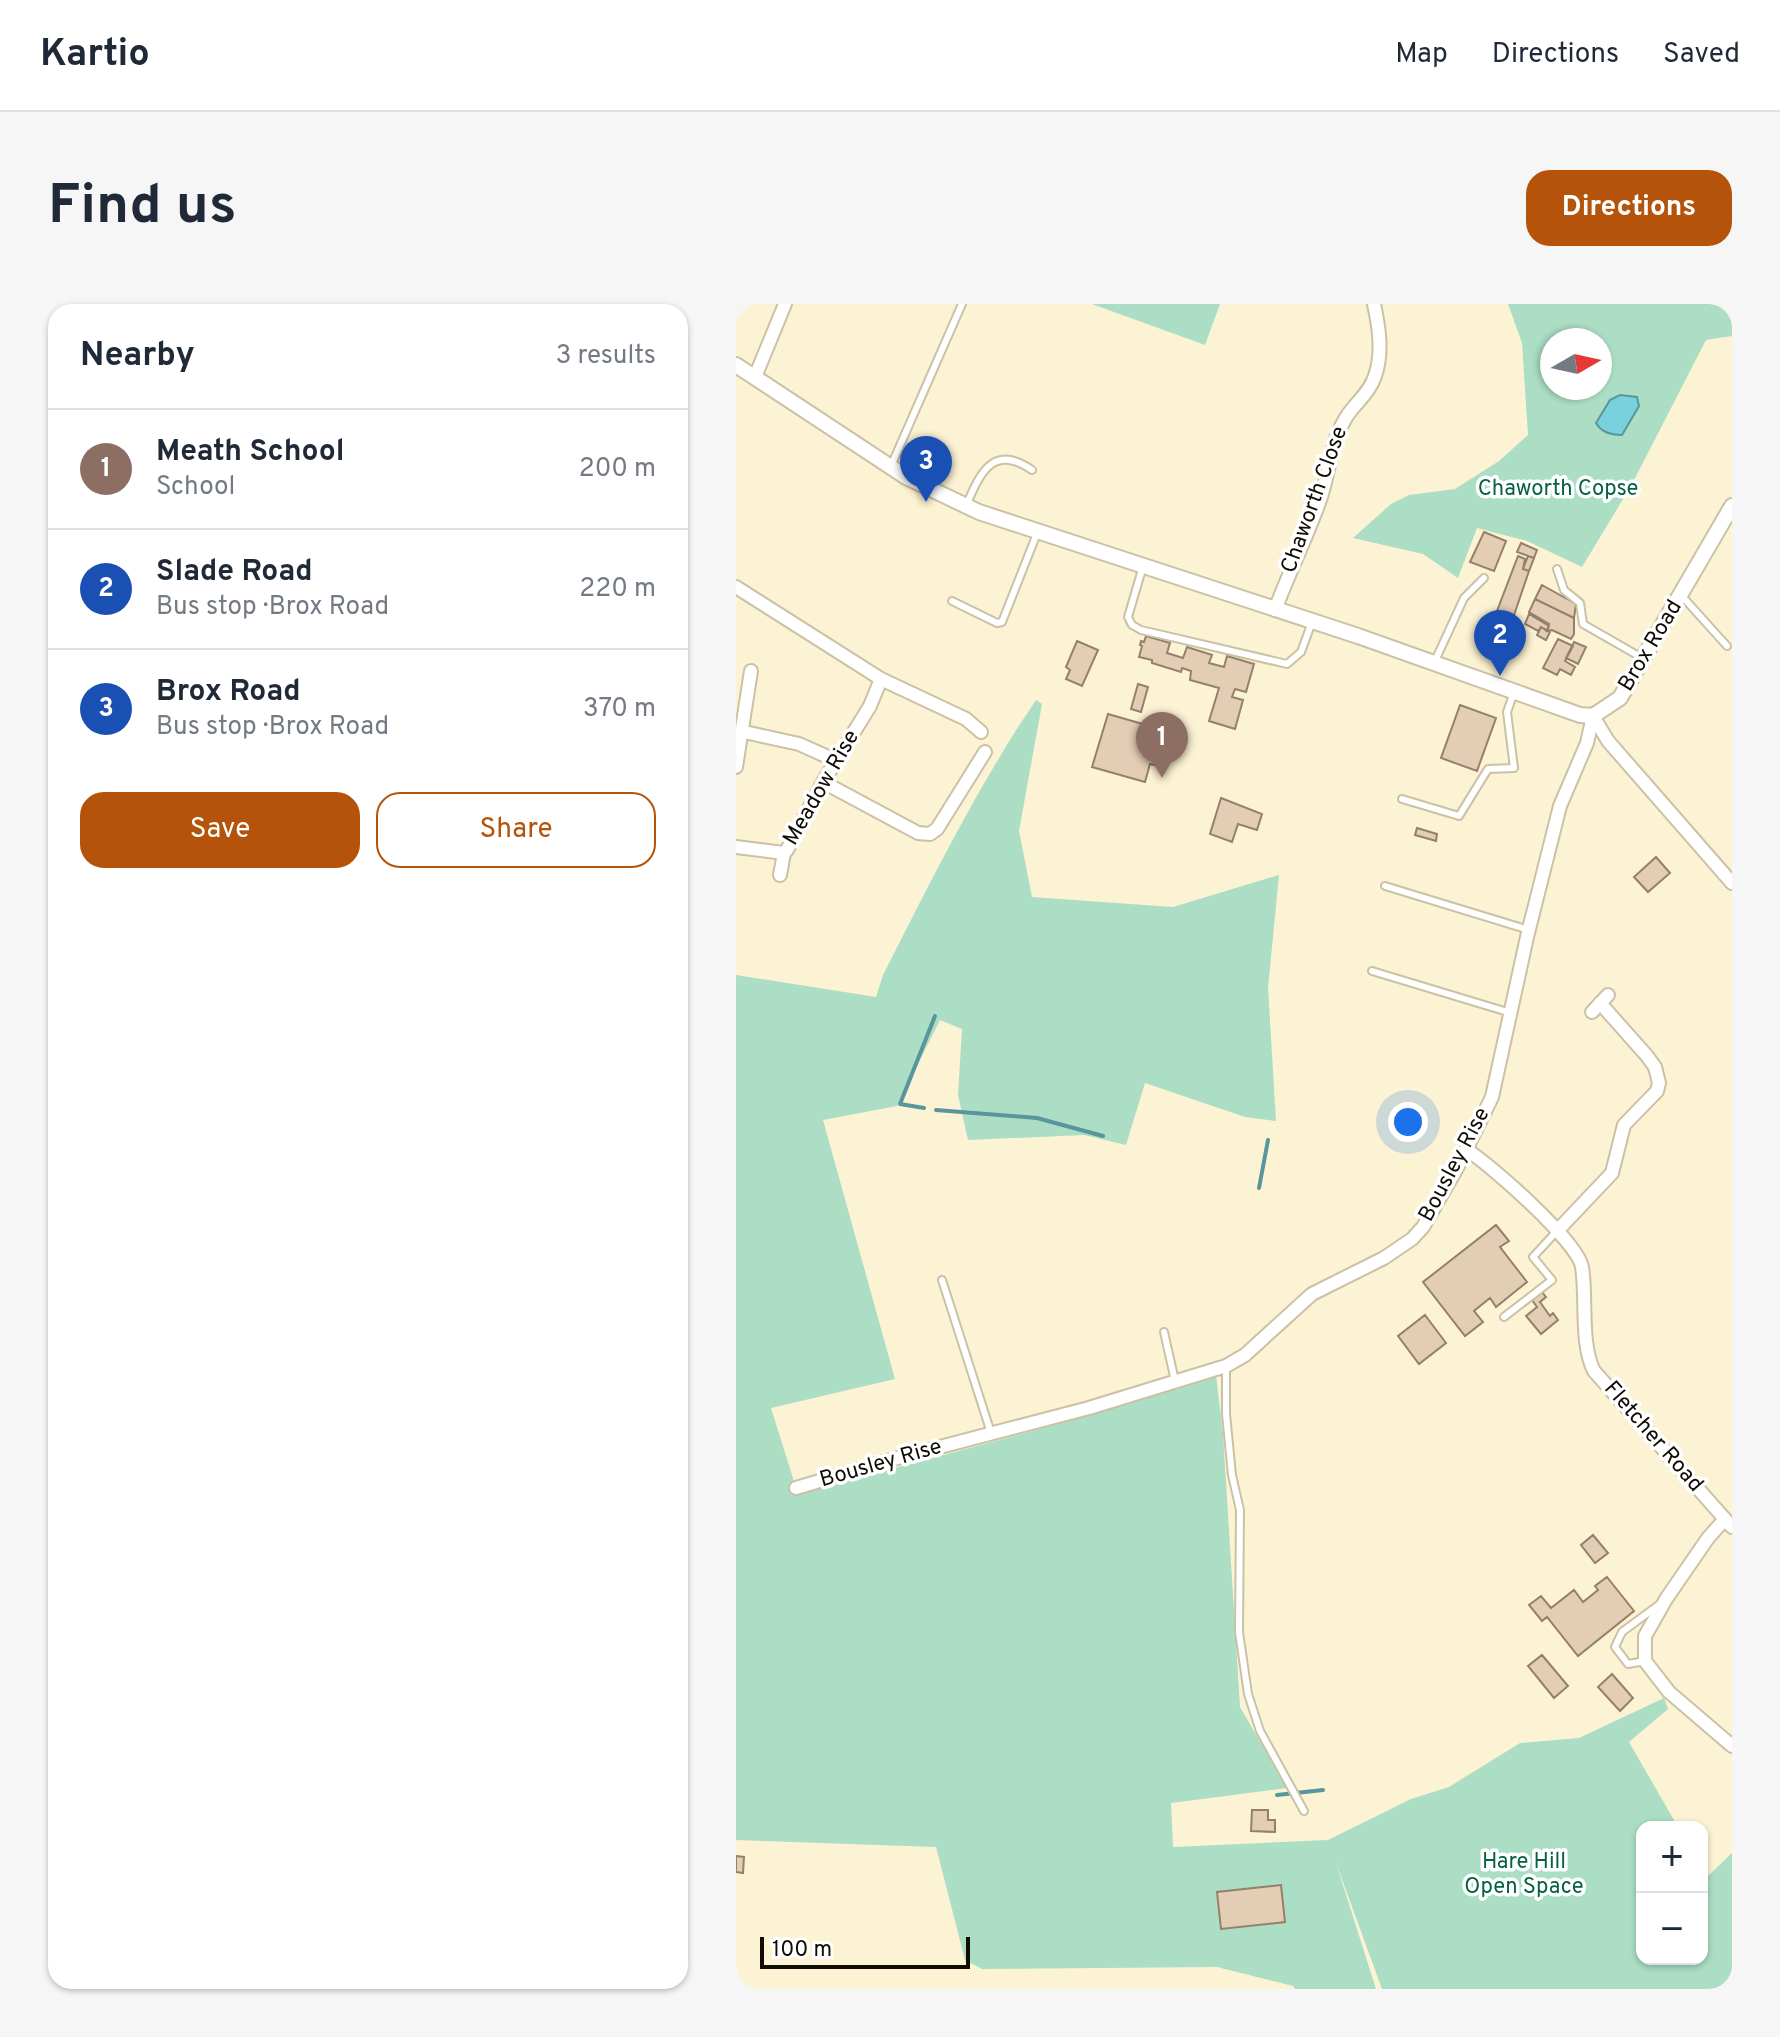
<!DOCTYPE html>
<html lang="en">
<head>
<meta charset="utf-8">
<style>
  body { margin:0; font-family:Overpass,sans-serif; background:#f6f6f7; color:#1f2937 }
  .controls { position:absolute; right:24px; bottom:24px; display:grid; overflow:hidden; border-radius:16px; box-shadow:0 2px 6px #0004 }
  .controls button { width:72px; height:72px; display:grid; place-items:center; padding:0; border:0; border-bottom:2px solid #e0e1e3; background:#fff; color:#1f2937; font:40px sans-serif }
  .compass { position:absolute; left:804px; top:24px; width:72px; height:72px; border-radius:50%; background:#fff; box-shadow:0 2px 6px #0004; rotate:81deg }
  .scale { position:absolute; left:24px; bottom:20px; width:210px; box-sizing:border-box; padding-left:8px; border:4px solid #0f0c04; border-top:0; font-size:22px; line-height:28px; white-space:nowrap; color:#0f0c04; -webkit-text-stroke:6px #fff; paint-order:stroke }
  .you { position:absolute; left:672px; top:818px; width:28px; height:28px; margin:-20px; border:6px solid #fff; border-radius:50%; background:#1a73e8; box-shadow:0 0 0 12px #1a73e833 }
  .badge { display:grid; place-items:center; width:52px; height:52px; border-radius:50%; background:#b45309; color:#fff; font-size:26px; font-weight:700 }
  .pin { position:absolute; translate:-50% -66px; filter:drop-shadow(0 2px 4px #0008) }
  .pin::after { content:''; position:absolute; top:42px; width:28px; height:24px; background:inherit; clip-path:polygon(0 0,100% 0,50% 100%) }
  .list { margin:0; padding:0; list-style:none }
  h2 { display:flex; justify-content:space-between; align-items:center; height:104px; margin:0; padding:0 32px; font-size:34px }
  h2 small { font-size:26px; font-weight:400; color:#747a83 }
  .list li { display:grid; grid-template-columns:52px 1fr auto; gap:24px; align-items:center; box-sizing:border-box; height:120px; padding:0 32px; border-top:2px solid #e0e1e3 }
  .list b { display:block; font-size:30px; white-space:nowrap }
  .list p { margin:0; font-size:26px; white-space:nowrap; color:#747a83 }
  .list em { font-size:26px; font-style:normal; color:#747a83 }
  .actions { display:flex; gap:16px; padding:24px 32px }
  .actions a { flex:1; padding:18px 0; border:2px solid #b45309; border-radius:24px; text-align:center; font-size:28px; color:#b45309 }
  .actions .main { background:#b45309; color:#fff }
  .map { position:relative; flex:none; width:996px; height:1685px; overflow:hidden; border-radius:24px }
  header { display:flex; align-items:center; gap:48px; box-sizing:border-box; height:112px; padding:0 40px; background:#fff; border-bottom:2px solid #e0e1e3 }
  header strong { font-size:38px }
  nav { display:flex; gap:44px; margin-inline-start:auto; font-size:28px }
  .intro { display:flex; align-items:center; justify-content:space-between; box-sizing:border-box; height:192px; padding:0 48px }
  h1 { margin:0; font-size:56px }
  .button { padding:20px 36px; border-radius:24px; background:#b45309; color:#fff; font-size:28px; font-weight:700 }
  main { display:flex; gap:48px; padding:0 48px }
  aside { flex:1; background:#fff; border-radius:24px; box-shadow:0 2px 6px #0004 }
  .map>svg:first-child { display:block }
  .green { fill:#abdec4; fill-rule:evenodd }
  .water { fill:#79d1dd; stroke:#59969c; stroke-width:2 }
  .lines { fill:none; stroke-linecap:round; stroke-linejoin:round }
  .stream { stroke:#59969c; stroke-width:4 }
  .building { fill:#e4cdb5; stroke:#95806a; stroke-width:2 }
  .service-casing { stroke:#cbc2a5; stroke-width:10 }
  .minor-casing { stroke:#cbc2a5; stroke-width:16 }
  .tertiary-casing { stroke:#cbc2a5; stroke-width:18 }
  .service { stroke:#fff; stroke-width:6 }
  .minor { stroke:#fff; stroke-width:12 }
  .tertiary { stroke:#fff; stroke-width:14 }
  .labels { text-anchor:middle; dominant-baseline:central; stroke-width:7; stroke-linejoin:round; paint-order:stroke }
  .park-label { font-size:22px; fill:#066243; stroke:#fff }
  .street-label { font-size:22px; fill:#0f0c04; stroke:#fff }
</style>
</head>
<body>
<header>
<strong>Kartio</strong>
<nav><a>Map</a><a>Directions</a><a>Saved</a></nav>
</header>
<div class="intro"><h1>Find us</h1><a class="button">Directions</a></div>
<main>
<aside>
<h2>Nearby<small>3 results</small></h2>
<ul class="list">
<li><span class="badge" style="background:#8d6e63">1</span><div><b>Meath School</b><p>School</p></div><em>200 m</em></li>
<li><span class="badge" style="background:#1a4fb4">2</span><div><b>Slade Road</b><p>Bus stop · Brox Road</p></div><em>220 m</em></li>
<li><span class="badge" style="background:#1a4fb4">3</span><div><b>Brox Road</b><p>Bus stop · Brox Road</p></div><em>370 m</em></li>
</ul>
<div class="actions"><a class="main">Save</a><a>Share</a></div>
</aside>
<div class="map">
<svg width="996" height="1685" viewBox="0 0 996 1685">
  <rect width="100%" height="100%" fill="#fcf3d4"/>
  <path class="green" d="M356,0H484L469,41Z
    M772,0H996V32L970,36L895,182L846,263L791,237L741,224L722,274L687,250L617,234L655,200L673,191L719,185L763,157L792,131L786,39ZM816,36H864V84H816Z
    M300,396L306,400L283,527L296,593L437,603L543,571L532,684L540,817L509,813L409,779L390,841L348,831L232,836L222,791L226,725L204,716L161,802L87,816L159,1075L35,1104L62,1190L304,1125L480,1071L487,1130L504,1403L551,1484L435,1499L437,1543L592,1536L675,1495L713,1483L784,1439L843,1434L928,1394L932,1405L893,1438L942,1523H906V1655H966V1564L972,1572L996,1549V1685H646L600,1559L640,1685H559L557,1682L481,1663L246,1665L229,1656L200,1543L0,1536V671L140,693L147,671C195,577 241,483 300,396Z"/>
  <path class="water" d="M884,91L901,93L903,102L886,131C876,131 865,128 860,119L874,96Z"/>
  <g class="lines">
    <path class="stream" d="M188,804L164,800L199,712
      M200,806L301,814L367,832
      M523,884L532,836
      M541,1491L587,1486"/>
  </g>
  <path class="building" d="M748,228L770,237L758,267L734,258Z
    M785,239L801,246L798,254L781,248Z
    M782,252L789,255L787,265L793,267L777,314L761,307Z
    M792,252L798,254L793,267L787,265Z
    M806,281L840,300L838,314L799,295Z
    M799,295L838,314V330L835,335L816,326L811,327L813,320L793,308Z
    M793,310L813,322L811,327L805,323L802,327L789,320Z
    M805,323L814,328L810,336L801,331Z
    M410,332L434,339L431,349L447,354L451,343L476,351L473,359L488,363L491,352L518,360L510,388L499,385L496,393L507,396L499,425L473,417L483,384L454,376L455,367L446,364L445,368L416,359V356L403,353L406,342L404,341L405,337L408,338Z
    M822,335L837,342L829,357L839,363L835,371L824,365L821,371L807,364Z
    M341,337L362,346L346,382L330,375L334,366L330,363Z
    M838,338L850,343L842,360L830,354Z
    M402,380L412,383L405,408L395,405Z
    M724,401L760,414L741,467L705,454Z
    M372,410L424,425L419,444L427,448L429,456L423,462L414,460L409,478L356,463Z
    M485,494L526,510L521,526L502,520L496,538L474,530Z
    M681,524L701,530L700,537L679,531Z
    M920,553L934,569L912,588L898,573Z
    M760,921L773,937L764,943L791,978L760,1003L754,994L738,1007L747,1018L729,1032L687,978Z
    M806,988L810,993L804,998L814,1012L817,1009L822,1016L805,1030L790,1012L801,1003L796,996Z
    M689,1011L710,1039L683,1060L662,1032Z
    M857,1231L872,1249L859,1259L845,1241Z
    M871,1273L898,1307L842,1352L811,1313L806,1317L793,1301L805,1292L815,1304L838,1286L847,1298L862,1286L859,1282Z
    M806,1351L832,1382L818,1394L792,1362Z
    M876,1370L897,1394L884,1407L862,1383Z
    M516,1506H532V1516H539V1528L515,1527Z
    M0,1552L8,1553L7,1569L0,1568Z
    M545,1581L549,1618L485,1625L481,1588Z"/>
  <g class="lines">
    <g class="service-casing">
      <path id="service" d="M155,162L226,0
        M230,202C244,169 257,139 296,166
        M407,262L392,313L396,321L405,326L551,360L565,348L576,318
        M821,265L828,286L844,299L847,320L908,355
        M945,291L991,342
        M216,297L261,319L266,318L302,227
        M698,359L728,294L748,274
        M666,495L723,512L752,465L778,464L771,408L778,388
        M649,582L793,626
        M636,667L775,709
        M206,976L255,1129
        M768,1013L816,976L797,953L821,927
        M428,1028L439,1077
        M490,1062V1110L496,1171L504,1206L503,1328L512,1390L524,1427L568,1507
        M909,1357L892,1360L879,1343L886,1328L924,1300"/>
    </g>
    <g class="minor-casing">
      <path id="minor" d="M19,73L49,0
        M0,283L145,375L230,415L245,428
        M539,306C553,268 572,231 585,193C593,168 595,140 608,117C616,101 633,91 639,72C647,49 643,23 638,0
        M857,412L872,437L996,579
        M4,427L63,440L101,457
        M0,463L15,367
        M87,478L182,529L194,530L201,525L249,448
        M0,543L48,549L51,546L87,478L134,402L145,375
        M44,571L48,549
        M856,708L872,691
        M731,846C755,861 842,938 846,963C851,994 844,1040 858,1067L996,1223
        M821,927L876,869L888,821L921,787L923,779L919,763L911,752L864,699
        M60,1184L158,1155L353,1104L490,1062L509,1051L576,990L648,954L676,935L687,923L721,864L756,793L791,633L824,502L851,439L857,412
        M989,1215L972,1234L930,1295L909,1332V1357L933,1388L996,1442"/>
    </g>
    <g class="tertiary-casing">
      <path id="tertiary" d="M0,61L170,173L243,208L622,332L844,411L857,412L884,394L996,202"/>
    </g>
    <use href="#service" class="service"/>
    <use href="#minor" class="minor"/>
    <use href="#tertiary" class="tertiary"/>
  </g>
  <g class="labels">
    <g class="park-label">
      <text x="822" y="185">Chaworth Copse</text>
      <text x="788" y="1558">Hare Hill<tspan x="788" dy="25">Open Space</tspan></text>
    </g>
    <g class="street-label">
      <text transform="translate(579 196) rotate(-70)">Chaworth Close</text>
      <text transform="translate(915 342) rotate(-59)">Brox Road</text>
      <text transform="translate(86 484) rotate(-60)">Meadow Rise</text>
      <text transform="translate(719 861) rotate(-62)">Bousley Rise</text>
      <text transform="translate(917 1133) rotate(49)">Fletcher Road</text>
      <text transform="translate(145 1160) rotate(-16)">Bousley Rise</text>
    </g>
  </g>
</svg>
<div class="controls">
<button>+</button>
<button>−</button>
</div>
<svg class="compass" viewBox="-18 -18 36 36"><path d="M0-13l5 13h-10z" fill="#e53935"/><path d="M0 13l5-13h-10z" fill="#747a83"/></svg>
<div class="scale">100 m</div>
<div class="you"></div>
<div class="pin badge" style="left:426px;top:474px;background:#8d6e63">1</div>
<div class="pin badge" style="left:764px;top:372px;background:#1a4fb4">2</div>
<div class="pin badge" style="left:190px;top:198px;background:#1a4fb4">3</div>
</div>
</main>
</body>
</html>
